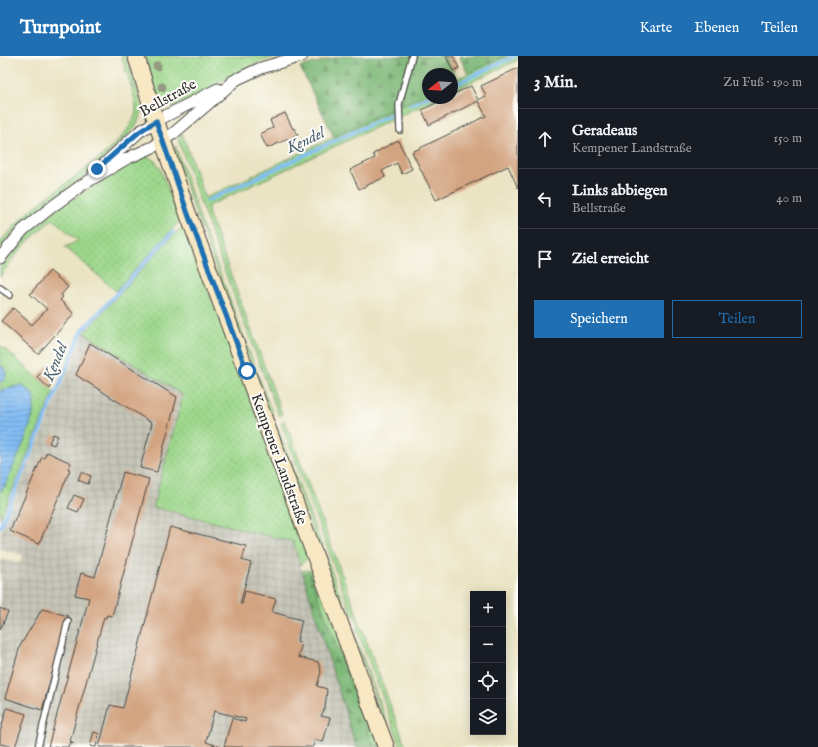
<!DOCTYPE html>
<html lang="de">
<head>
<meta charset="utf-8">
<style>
  body { margin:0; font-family:"IM FELL English",serif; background:#242831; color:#f1f3f6 }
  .controls { position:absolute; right:12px; bottom:12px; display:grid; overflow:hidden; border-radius:0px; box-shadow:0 2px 10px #0003 }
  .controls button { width:36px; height:36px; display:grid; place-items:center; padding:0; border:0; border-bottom:1px solid #363941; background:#171b24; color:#f1f3f6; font:20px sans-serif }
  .compass { position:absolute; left:422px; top:12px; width:36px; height:36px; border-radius:50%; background:#171b24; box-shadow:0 2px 10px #0003; rotate:253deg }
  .stop { position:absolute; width:12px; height:12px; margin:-9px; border:3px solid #1f6fb2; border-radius:50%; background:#fff }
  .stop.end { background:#1f6fb2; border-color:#fff; box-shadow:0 1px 4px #0008 }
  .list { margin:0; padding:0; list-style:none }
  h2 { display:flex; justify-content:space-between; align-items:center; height:52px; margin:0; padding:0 16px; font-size:17px }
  h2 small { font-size:13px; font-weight:400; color:#9ea1a6 }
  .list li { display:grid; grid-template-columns:26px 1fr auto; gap:12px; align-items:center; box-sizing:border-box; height:60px; padding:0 16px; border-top:1px solid #363941 }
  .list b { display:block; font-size:15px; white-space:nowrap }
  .list p { margin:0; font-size:13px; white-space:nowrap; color:#9ea1a6 }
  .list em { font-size:13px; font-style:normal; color:#9ea1a6 }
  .actions { display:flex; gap:8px; padding:12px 16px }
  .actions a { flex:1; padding:9px 0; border:1px solid #1f6fb2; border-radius:0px; text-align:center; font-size:14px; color:#1f6fb2 }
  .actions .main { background:#1f6fb2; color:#fff }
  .icon { flex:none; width:22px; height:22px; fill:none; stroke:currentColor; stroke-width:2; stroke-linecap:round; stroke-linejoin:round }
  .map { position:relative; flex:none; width:518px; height:691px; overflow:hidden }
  header { display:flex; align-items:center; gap:24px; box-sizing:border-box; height:56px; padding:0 20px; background:#1f6fb2; color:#fff }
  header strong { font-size:19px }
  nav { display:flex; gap:22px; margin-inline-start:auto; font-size:14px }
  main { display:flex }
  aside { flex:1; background:#171b24 }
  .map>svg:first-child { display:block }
  .industrial { fill:url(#industrial-grid) }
  .grass { fill:url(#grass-dots); stroke:#64815b }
  .forest { fill:url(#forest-firs); stroke:#547251 }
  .water { fill:url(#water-rules); stroke:#567490 }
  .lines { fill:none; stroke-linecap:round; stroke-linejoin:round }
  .stream { stroke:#82bdf4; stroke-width:3.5 }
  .building { fill:#d3a481 }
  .lane-casing { stroke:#484742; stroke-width:8 }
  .street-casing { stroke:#484742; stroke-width:13 }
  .secondary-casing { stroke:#484742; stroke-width:18 }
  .lane { stroke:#fff; stroke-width:5.5 }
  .street { stroke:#fff; stroke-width:11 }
  .secondary { stroke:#f8e8c3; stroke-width:16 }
  .tree { fill:#949b80 }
  .route { stroke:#1f6fb2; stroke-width:5 }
  .labels { text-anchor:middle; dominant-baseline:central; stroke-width:4; stroke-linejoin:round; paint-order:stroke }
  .street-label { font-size:15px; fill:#2b2b2b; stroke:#fdfcf7 }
  .water-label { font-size:16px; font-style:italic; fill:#495e71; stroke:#fdfcf7 }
</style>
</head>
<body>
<header>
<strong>Turnpoint</strong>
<nav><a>Karte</a><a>Ebenen</a><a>Teilen</a></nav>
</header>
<main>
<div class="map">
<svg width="518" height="691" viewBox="0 0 518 691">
  <defs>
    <pattern id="industrial-grid" width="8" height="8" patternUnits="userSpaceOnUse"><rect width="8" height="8" fill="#c6c5b8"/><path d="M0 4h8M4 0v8" fill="none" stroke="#aaa99e"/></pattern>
    <pattern id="grass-dots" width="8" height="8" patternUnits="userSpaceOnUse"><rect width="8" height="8" fill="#9cd78b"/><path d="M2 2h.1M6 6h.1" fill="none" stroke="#87b978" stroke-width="1.8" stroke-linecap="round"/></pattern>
    <pattern id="forest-firs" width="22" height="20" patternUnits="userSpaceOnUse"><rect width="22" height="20" fill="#7db877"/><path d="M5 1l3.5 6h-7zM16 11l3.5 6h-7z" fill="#679662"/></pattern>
    <pattern id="water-rules" width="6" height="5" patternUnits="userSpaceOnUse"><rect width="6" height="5" fill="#82bdf4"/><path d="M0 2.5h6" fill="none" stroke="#6b9ac6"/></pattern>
  </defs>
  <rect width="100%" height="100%" fill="#fdfcf7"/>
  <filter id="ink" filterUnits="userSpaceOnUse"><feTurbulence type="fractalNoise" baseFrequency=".025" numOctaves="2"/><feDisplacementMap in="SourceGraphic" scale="8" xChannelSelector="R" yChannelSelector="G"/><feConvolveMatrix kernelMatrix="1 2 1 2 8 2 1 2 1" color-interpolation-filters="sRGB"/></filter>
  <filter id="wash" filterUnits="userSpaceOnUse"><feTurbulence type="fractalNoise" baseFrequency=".012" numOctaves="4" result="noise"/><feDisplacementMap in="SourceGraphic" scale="16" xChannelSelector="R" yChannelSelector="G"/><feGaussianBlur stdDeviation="0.9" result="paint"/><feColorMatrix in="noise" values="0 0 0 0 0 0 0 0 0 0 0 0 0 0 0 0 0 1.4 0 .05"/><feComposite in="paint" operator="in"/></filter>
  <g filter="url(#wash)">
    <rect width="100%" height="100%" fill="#ebe4c4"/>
    <path class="industrial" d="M84,277L183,339L153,451L293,486L356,691H0V503L20,507L23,499L0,493V477Z"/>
    <path class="grass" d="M121,0H126L142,50V56L135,72L97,109L81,122L40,152L18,172L0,192V186C13,171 26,158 42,145C63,129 137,81 136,53C136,40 125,13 121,0Z
      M145,0H279C251,8 232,20 206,34C195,41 184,46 173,51L161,46L156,38Z
      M506,0H518V4L452,35V25Z
      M428,37V42H438L208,150L209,159L282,358L279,360L218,197L178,83L182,77L205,142Z
      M175,89L202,168L273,359H270L192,148L175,97Z
      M147,100L155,105L160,112L180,165L116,235L65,191L78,185L53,163C32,180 14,198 0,221V212L20,186L50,158L126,107Z
      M182,171L224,273L309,501L300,509L293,486L153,451L183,339L84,277L175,177Z
      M0,290L4,292L54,336L0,463V436L4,431L30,369L34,353L14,330L0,335V326L4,324V312L0,308Z
      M285,365L406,691H401L400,688L356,571L358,568L355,560L352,559L281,367Z
      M277,370L347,557L346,558L343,557L275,372Z
      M311,514L315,515L380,691H374L309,516L303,518L302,515Z
      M353,575L396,691H393L352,576Z"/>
    <path class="forest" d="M341,0H446L457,23L452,25V18H428V37L334,81L300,11Z
      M459,0H506L468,18Z
      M309,516L374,691H356L303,518Z"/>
    <path class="water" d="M0,308C5,313 8,318 4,324L0,326Z
      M21,329C25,332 31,335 33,339C40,359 12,412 4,431L0,436V335Z"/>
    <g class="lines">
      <path class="stream" d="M452,30L515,0
        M410,49L428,41
        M207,145L394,57
        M0,471L82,275L173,176"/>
    </g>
    <g id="blocks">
      <path class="building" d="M446,0H453L459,12L453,15Z
        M518,12V132L508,110L436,144L412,96L486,60L478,45L429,69L422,54L446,42H452V39L471,30L478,44L486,40L481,30Z
        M285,57L293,73L294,72L298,79L267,92L260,78L273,72L270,64Z
        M398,84L412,113L402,118L397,107L382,115L385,121L359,133L350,114L375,102L373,98Z
        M50,215L68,231L61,239L63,241L60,244L74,258L38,298L1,265L13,252L32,269L47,253L30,238Z
        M90,287L177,341L157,416L140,412L152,367L76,319Z
        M48,309L55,314L50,333L37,321Z
        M53,378L58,380L54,389L49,387Z
        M47,396L71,407L68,413L70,414L39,488L10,475L42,401L44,402Z
        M81,416L91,420L88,428L78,424Z
        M123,416L149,423L112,560L107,559L106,562L104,561L70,685L74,687L70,686L68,691H48L89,542L75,539L81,517L95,521Z
        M74,439L84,443L78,456L68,452Z
        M170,471L246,490L242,504L251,507L240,548H242L245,535L276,543L272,556L302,564L297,585L302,587L298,601L318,606L321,616L317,630L327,633L325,652L321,660L330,662L323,686L315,684L313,691H224L232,662L245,666L246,663L214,655L206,686L221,691H99L110,649L123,652Z
        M0,552L8,556L0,574Z
        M42,553L68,560L42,654L5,642L20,590Z
        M7,652L26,658L15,691L0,688V676Z
        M94,676L99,678L96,691L90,690Z"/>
    </g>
  </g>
  <g filter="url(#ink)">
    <use href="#blocks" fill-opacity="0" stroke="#484742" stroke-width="1"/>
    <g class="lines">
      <g class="lane-casing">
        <path id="lane" d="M400,74L399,48L412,0
          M0,232L10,239
          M38,691L68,565"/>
      </g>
      <g class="street-casing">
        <path id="street" d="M233,25L261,12L302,0
          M94,117L139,76L156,65L218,33
          M0,202L23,174L53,150L82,129L126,103L153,91L174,77L238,22"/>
      </g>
      <g class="secondary-casing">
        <path id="secondary" d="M136,0L156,65L188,158L386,691"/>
      </g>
      <use href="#lane" class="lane"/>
      <use href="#street" class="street"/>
      <use href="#secondary" class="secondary"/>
    </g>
    <g class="tree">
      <circle cx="157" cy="10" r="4.5"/>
      <circle cx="162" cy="31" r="4.5"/>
    </g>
  </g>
  <g class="lines" filter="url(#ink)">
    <path class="route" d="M97,113L139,76L156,65L188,158L247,315"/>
  </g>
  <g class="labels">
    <g class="street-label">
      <text transform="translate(168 42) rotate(-29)">Bellstraße</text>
      <text transform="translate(279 403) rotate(70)">Kempener Landstraße</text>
    </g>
    <g class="water-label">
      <text transform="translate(306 85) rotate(-25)">Kendel</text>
      <text transform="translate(56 306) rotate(-67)">Kendel</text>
    </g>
  </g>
</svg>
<div class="controls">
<button>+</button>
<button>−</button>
<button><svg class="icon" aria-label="locate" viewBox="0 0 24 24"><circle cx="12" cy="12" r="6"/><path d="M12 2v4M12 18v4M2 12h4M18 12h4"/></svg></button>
<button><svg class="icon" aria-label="layers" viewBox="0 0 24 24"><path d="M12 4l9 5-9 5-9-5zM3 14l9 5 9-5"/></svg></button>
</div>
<svg class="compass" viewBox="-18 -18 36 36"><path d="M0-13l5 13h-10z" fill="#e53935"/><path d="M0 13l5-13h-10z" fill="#9ea1a6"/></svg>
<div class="stop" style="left:247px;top:315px"></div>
<div class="stop end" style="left:97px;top:113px"></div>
</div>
<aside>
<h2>3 Min.<small>Zu Fuß · 190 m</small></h2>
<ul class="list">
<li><svg class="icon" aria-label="ahead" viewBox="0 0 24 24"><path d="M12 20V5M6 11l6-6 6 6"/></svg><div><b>Geradeaus</b><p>Kempener Landstraße</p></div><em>150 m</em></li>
<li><svg class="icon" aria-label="left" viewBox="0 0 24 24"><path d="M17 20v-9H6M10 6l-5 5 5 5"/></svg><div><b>Links abbiegen</b><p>Bellstraße</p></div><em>40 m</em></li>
<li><svg class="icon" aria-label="arrive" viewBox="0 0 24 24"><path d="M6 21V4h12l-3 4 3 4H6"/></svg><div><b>Ziel erreicht</b></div></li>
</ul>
<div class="actions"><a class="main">Speichern</a><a>Teilen</a></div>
</aside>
</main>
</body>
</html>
